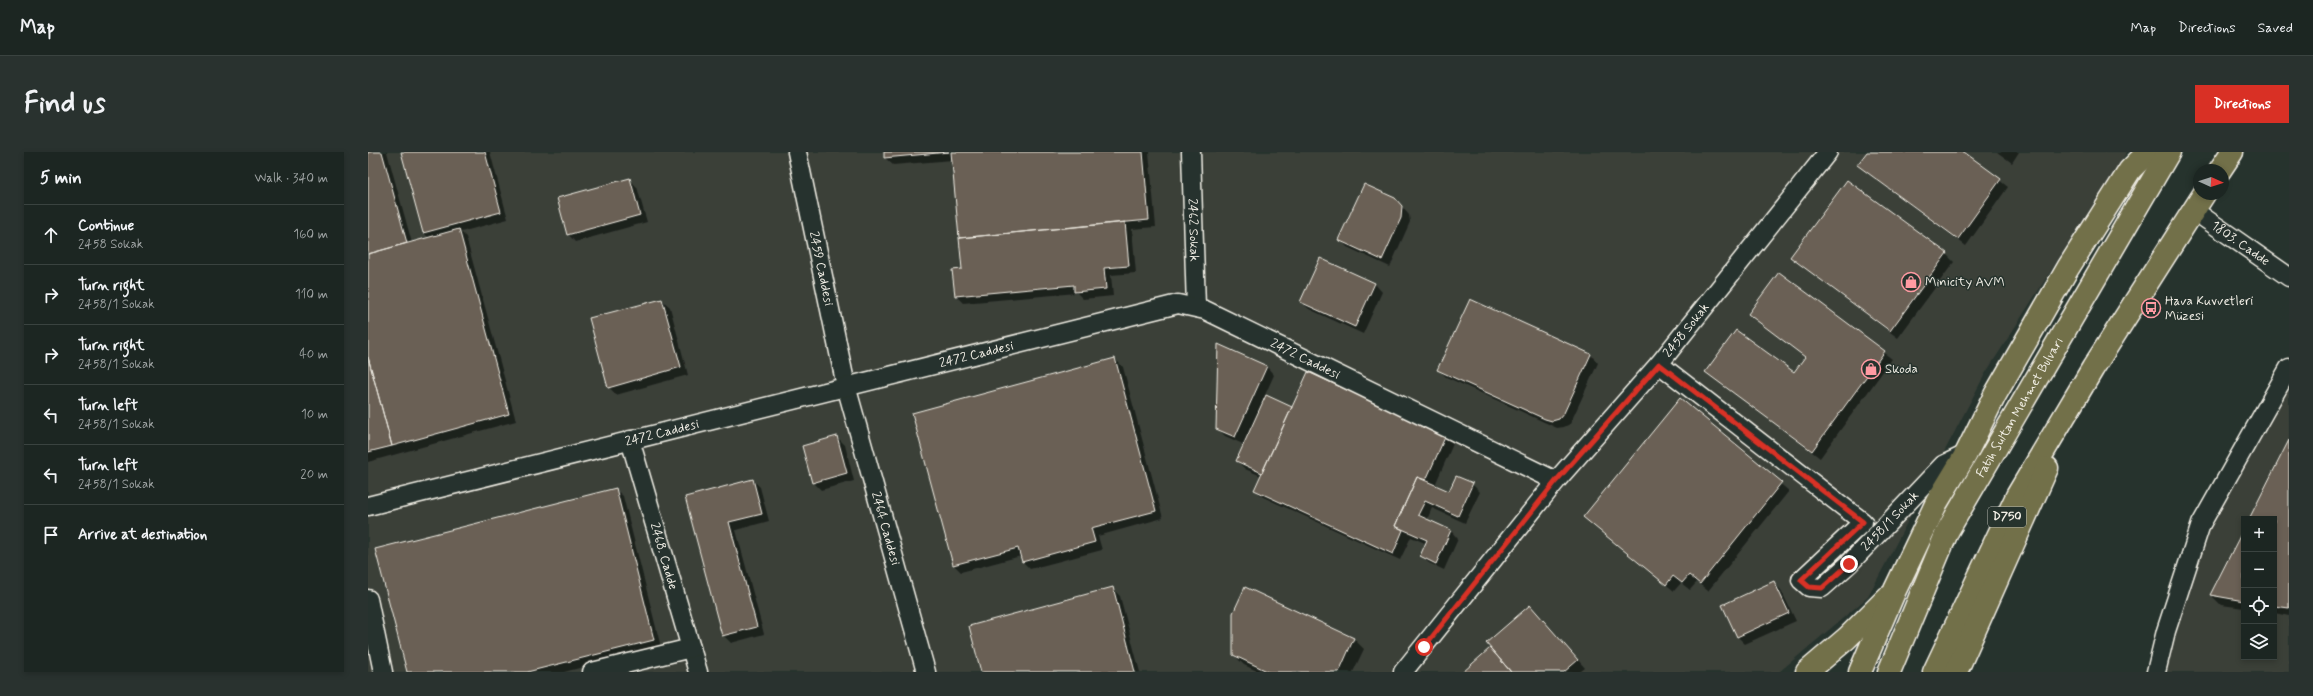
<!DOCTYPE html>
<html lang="en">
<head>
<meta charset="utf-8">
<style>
  body { margin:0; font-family:Mynerve,sans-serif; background:#29322f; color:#f1f3f6 }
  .controls { position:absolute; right:12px; bottom:12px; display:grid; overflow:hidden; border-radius:0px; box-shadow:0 2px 6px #0003 }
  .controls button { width:36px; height:36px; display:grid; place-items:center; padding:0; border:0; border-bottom:1px solid #3a4340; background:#1c2622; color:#f1f3f6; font:20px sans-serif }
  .compass { position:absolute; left:1825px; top:12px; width:36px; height:36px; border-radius:50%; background:#1c2622; box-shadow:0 2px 6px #0003; rotate:93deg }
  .stop { position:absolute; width:12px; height:12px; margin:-9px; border:3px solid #d93025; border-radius:50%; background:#fff }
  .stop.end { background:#d93025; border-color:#fff; box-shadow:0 1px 4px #0008 }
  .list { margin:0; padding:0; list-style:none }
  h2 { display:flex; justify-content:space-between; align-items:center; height:52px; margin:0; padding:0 16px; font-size:17px }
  h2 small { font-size:13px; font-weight:400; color:#a0a5a5 }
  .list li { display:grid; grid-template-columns:26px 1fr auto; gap:12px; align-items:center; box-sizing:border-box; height:60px; padding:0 16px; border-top:1px solid #3a4340 }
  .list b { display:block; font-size:15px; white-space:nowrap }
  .list p { margin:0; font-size:13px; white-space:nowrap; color:#a0a5a5 }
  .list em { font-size:13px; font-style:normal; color:#a0a5a5 }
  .icon { flex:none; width:22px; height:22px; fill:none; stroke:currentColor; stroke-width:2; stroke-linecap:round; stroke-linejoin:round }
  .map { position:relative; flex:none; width:1921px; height:520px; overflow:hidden; border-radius:0px }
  header { display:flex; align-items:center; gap:24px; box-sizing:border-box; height:56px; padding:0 20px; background:#1c2622; border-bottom:1px solid #3a4340 }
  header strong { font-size:19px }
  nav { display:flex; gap:22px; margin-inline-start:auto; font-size:14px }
  .intro { display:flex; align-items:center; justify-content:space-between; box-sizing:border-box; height:96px; padding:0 24px }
  h1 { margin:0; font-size:28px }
  .button { padding:10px 18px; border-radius:0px; background:#d93025; color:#fff; font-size:14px; font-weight:700 }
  main { display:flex; gap:24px; padding:0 24px }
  aside { flex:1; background:#1c2622; border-radius:0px; box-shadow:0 2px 6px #0003 }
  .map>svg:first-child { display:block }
  .built { fill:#3a4039; fill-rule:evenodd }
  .shadow { fill:#0007 }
  .building { fill:#6a6054; stroke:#f4f1e8 }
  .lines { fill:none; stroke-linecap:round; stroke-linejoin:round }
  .minor-casing { stroke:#f4f1e8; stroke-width:21 }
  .highway-casing { stroke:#f4f1e8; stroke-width:25 }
  .minor { stroke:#26332d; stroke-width:18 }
  .highway { stroke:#726f4a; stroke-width:22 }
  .route { stroke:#d93025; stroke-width:5 }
  .labels { text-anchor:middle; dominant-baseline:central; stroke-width:3; stroke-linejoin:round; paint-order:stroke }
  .shield { fill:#26332d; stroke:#b6b8b0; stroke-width:1 }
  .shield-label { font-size:12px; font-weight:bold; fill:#f4f1e8 }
  .street-label { font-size:13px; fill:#f4f1e8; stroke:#26332d }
  .poi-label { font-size:13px; fill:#f4f1e8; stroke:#26332d; text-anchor:start }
</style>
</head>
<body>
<header>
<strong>Map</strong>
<nav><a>Map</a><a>Directions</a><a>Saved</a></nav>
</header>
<div class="intro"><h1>Find us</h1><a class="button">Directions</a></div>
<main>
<aside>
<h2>5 min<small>Walk · 340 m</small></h2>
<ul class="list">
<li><svg class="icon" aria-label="ahead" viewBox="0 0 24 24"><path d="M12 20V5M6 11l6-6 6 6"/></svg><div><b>Continue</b><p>2458 Sokak</p></div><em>160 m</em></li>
<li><svg class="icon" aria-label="right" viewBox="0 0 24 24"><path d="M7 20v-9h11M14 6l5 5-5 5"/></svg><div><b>Turn right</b><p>2458/1 Sokak</p></div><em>110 m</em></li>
<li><svg class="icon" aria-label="right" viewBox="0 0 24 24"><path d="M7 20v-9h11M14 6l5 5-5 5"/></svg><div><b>Turn right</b><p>2458/1 Sokak</p></div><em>40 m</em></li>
<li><svg class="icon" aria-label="left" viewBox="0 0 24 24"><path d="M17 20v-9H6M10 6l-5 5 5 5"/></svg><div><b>Turn left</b><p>2458/1 Sokak</p></div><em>10 m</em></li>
<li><svg class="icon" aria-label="left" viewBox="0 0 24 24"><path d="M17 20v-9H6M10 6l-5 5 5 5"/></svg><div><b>Turn left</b><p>2458/1 Sokak</p></div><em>20 m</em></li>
<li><svg class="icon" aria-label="arrive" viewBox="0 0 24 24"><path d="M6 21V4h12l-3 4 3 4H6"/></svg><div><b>Arrive at destination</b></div></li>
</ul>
</aside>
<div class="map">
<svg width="1921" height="520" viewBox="0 0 1921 520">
  <rect width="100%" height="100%" fill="#26332d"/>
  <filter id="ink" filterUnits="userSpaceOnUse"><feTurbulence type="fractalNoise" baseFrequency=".025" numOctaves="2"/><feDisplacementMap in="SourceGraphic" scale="8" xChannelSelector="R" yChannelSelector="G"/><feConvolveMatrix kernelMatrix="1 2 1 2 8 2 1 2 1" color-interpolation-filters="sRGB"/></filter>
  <g filter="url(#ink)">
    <path class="built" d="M0,0H1759L1617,222L1500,445L1411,520H0Z
      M1921,211V520H1782L1824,370ZM1876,367H1906V505H1876Z"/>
    <path class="shadow" d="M0,0H19L44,91L61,86L56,81L34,0H122L140,67L93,80L98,85L148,269L0,310Z
      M517,0H781L788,75L764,77L768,121L743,123L745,144L715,147L709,141L595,151L588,144L595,117L585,8L525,13L517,6Z
      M1500,0H1595L1640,35L1598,94L1498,20L1491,13Z
      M1629,0H1651L1644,11Z
      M262,28L269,35L279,70L207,90L200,82Z
      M1029,49L1041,63L1042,70L1022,115L979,95L972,87Z
      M1578,102L1586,110L1530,186L1423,105Z
      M952,107L1007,132L1014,140L995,182L941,157L933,150Z
      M1411,121L1524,207L1452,306L1339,220L1426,222L1438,206L1381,162Z
      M294,148L302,155L320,223L248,243L241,235Z
      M1102,148L1223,203L1230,211L1202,272L1196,275L1189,276L1078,225L1071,218Z
      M851,193L899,215L906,223L897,243L924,256L1078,284L1085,292L1067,333L1082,341L1104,332L1112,340L1097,371L1064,356L1059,368L1083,379L1090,387L1076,418L1061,411L1053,404L1059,392L1043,385L1032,408L895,345L887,338L893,324L877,317L869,309L877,293L857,284L849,276Z
      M747,207L755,215L795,366L730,384L734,398L662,417L654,409L653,404L593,420L586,413Z
      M1312,248L1421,339L1340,439L1329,430L1322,438L1313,431L1306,439L1224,372Z
      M469,285L477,293L486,329L453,338L445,330Z
      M1921,291V464L1906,461V367H1882Z
      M385,328L392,335L401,369L368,378L396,482L363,491L355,483L318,346Z
      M247,337L255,344L293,495L196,520H40Z
      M1876,378V456L1853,453L1843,443Z
      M1405,430L1413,438L1428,469L1377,492L1370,485L1355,453Z
      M744,436L752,444L772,520H614Z
      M877,437L986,487L996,497L985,520H891L876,513L866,503Z
      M1169,461L1217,516L1212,520H1097L1123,496Z"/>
    <path class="building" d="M0,0H14L39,91L0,102Z
      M33,0H117L133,60L55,81Z
      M516,0H581L516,6Z
      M583,0H775L781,68L591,86Z
      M1499,0H1596L1633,27L1590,87L1489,13Z
      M262,26L272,63L199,83L189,46Z
      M1479,28L1579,101L1522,179L1422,105Z
      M996,32L1027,46L1034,54L1033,66L1014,108L970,88Z
      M757,70L761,114L736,116L738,137L706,140V133L587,144L584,118L594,117L591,86Z
      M91,77L141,262L24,294L0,205V102Z
      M952,106L1007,131L987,175L932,150Z
      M1411,120L1517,199L1444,299L1337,220L1368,178L1426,220L1437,205L1380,162Z
      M294,147L313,215L240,236L221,166Z
      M1102,147L1223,202L1196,261L1191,267L1184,269L1177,267L1069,218Z
      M850,192L899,214L867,285L848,277Z
      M0,205L24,294L0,300Z
      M747,206L788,359L723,376L727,390L654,410L650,396L585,413L544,261Z
      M940,220L1078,283L1058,328L1049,325L1027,374L1035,378L1025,402L886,338Z
      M898,243L924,255L894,321L868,309Z
      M1312,246L1414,330L1332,432L1321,423L1314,431L1305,424L1298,433L1215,365Z
      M469,284L479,321L444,331L434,294Z
      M1921,288V456L1906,454V367H1881Z
      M1088,324L1105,331L1090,364L1057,349L1050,363L1083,378L1068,412L1052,404L1059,388L1027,374L1049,325L1081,339Z
      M385,327L394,362L361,370L389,475L354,484L317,345Z
      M248,336L286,488L159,520H39L7,397Z
      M1876,376V449L1842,443Z
      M1406,429L1421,461L1369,485L1354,453Z
      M745,435L767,520H613L601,474Z
      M877,435L986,486L971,520H901L865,503V461Z
      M1162,453L1210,508L1196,520H1143L1118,491Z
      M1122,496L1143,520H1095Z"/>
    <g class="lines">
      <g class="minor-casing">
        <g id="minor">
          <path id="s1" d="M429,0L478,234L558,520"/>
          <path id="s2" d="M823,0L828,155"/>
          <path id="s3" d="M1825,58L1921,125"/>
          <path id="s4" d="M1291,212L1495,370L1433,428L1441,435L1454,436L1481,412L1575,313L1598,302"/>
          <path id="s5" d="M262,288L330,520"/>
          <path id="s6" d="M0,354L810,152L837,158L1188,329"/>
          <path d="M0,447L15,520"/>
          <path d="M224,520L323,496"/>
          <path id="s7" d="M1035,520L1188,329L1291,212L1460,0"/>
          <path d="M1788,520L1798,479L1833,372L1921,216"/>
        </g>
      </g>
      <g class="highway-casing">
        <g id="highway">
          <path d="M1852,18L1864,0"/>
          <path d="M1439,520L1479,486L1519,446"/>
          <path d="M1492,520L1527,438L1569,350L1598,302L1627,243L1700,116L1762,18L1780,0"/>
          <path id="s8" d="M1521,520L1580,378L1801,0"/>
          <path d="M1566,520L1649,344L1725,216L1836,42"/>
          <path d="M1588,520L1679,316"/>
        </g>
      </g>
      <use href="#minor" class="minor"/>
      <use href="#highway" class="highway"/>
    </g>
  </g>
  <g class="lines" filter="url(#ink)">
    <path class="route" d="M1056,495L1188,329L1291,212L1495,370L1433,428L1441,435L1454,436L1481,412"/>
  </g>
  <defs>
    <g id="shop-ring" transform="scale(1)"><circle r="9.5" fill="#26332d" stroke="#ff9aa2" stroke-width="1.5"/><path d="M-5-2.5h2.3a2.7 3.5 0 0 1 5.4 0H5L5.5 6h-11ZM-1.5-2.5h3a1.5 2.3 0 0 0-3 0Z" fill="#ff9aa2"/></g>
    <g id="bus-ring" transform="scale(1)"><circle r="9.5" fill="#26332d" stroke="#ff9aa2" stroke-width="1.5"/><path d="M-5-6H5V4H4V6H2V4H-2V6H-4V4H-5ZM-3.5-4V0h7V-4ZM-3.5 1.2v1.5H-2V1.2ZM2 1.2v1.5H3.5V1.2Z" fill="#ff9aa2"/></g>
  </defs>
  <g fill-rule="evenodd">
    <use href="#shop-ring" x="1543" y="130"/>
    <use href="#bus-ring" x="1783" y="156"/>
    <use href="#shop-ring" x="1503" y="217"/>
  </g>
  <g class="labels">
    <rect class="shield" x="1620" y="355" width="38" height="20" rx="3"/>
    <g class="shield-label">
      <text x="1639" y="365">D750</text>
    </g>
    <g class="street-label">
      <text stroke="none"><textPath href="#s2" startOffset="78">2462 Sokak</textPath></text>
      <text stroke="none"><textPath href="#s3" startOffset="58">1803. Cadde</textPath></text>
      <text stroke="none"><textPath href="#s1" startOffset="119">2459 Caddesi</textPath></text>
      <text stroke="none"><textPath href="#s7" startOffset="444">2458 Sokak</textPath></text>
      <text stroke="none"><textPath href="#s6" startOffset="627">2472 Caddesi</textPath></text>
      <text stroke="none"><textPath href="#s6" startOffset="974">2472 Caddesi</textPath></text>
      <text stroke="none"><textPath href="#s8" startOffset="296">Fatih Sultan Mehmet Bulvarı</textPath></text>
      <text stroke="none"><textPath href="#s6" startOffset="303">2472 Caddesi</textPath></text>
      <text stroke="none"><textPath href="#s4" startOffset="462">2458/1 Sokak</textPath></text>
      <text stroke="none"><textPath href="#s1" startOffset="387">2464 Caddesi</textPath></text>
      <text stroke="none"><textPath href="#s5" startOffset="121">2468. Cadde</textPath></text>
    </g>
    <g class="poi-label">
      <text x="1557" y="130">Minicity AVM</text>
      <text x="1797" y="149">Hava Kuvvetleri<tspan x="1797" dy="15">Müzesi</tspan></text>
      <text x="1517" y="217">Skoda</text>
    </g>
  </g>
</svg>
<div class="controls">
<button>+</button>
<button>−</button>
<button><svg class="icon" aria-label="locate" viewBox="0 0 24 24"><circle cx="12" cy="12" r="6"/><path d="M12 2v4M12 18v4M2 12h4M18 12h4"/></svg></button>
<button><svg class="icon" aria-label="layers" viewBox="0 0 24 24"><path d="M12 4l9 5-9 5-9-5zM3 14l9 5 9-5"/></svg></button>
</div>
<svg class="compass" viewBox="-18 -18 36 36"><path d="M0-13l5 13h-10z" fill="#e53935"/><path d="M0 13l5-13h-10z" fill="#a0a5a5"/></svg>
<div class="stop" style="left:1056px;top:495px"></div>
<div class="stop end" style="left:1481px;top:412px"></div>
</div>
</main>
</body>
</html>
